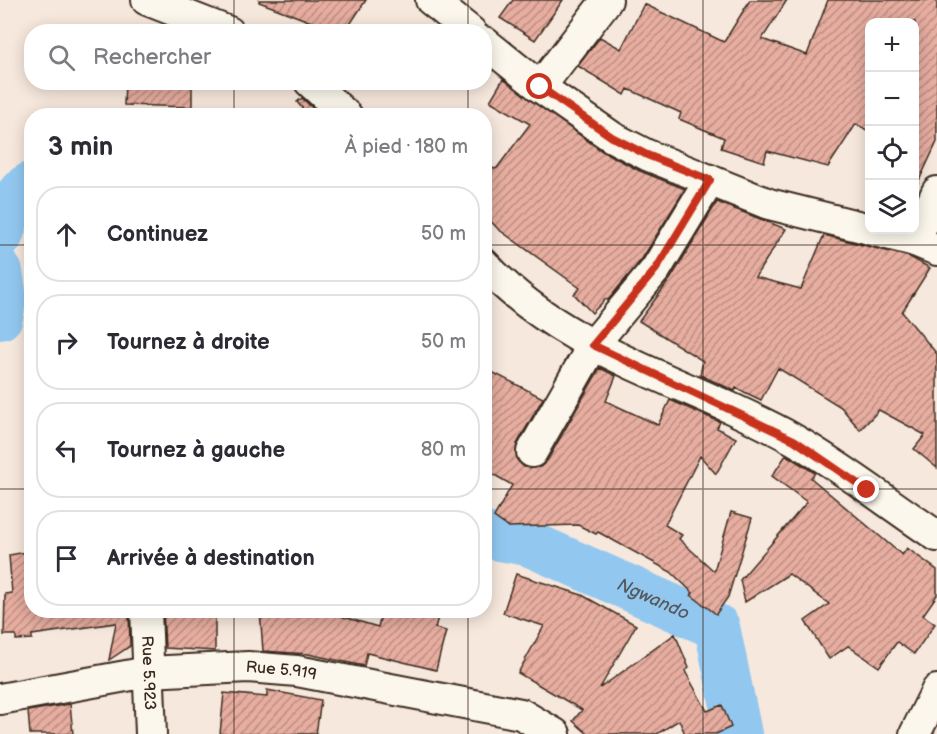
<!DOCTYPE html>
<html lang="fr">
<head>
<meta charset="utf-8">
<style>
  body { margin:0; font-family:"Balsamiq Sans",sans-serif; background:#f2f2f3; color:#2b2b33 }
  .controls { position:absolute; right:18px; top:18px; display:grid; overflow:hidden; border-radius:12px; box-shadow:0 3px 15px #0003 }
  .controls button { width:54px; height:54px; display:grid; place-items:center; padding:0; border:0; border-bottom:2px solid #e1e1e2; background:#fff; color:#2b2b33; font:30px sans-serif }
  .stop { position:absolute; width:18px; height:18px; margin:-14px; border:4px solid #c8321e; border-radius:50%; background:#fff }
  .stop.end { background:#c8321e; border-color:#fff; box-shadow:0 2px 6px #0008 }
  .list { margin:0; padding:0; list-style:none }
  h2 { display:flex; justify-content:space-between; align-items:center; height:78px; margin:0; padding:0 24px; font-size:26px }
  h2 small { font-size:20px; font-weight:400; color:#7c7c81 }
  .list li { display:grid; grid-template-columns:39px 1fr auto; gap:18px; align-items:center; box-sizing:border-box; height:96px; margin:0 12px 12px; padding:0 12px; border:2px solid #e1e1e2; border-radius:24px }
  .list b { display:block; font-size:22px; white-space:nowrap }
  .list em { font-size:20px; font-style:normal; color:#7c7c81 }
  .icon { flex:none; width:33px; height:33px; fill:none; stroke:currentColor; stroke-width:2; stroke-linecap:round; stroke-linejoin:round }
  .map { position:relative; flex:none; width:937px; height:734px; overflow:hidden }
  .search { position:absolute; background:#fff; box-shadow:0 3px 15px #0003; left:24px; top:24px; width:468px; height:66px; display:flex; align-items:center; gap:15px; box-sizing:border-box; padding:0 21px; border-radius:24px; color:#7c7c81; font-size:22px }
  .panel { position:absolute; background:#fff; box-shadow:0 3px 15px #0003; left:24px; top:108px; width:468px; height:510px; border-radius:24px }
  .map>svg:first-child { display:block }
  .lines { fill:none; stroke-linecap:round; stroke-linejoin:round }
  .river { stroke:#92c8f0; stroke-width:46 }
  .building { fill:url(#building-hatch); stroke:#3b2a1e; stroke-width:1.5 }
  .street-casing { stroke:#3b2a1e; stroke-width:34 }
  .street { stroke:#fbf7ec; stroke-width:30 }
  .route { stroke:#c8321e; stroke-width:8 }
  .grid { fill:none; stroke:#3b2a1e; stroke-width:1.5; stroke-opacity:0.55 }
  .labels { text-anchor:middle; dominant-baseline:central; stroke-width:5; stroke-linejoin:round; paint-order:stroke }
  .street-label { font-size:16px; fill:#3b2a1e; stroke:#fbf7ec }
  .water-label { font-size:18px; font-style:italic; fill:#55595d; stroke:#fbf7ec }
</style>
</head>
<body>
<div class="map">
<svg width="937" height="734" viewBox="0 0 937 734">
  <defs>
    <pattern id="building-hatch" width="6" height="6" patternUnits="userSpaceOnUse" patternTransform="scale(1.5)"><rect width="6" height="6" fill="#e6ada0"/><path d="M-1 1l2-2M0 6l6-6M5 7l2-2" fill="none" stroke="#bc8d82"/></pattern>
  </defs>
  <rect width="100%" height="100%" fill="#f7e8dd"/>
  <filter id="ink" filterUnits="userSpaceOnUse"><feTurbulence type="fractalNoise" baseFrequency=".0167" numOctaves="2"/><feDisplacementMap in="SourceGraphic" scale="12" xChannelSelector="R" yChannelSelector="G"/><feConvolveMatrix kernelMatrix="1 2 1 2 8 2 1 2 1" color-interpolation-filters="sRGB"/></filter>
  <g filter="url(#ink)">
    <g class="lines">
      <g class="river">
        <path d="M0,236C7,217 12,194 32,184"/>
        <path d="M0,272L4,297L0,317"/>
        <path id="s1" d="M484,535L528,543L717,627L739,734"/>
      </g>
    </g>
    <path class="building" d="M259,0H366L345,32H315L319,25L259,2Z
      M513,0H563L535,40L500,18Z
      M750,0H787L762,39L807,55L828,0H937V142L915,189V22H870V132L856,124L828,167L767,151L764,162L721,148L724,138L679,119L681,113L628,89L625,95L578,66L600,37L621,49L644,4L724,42Z
      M503,79L602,151L640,171L685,189L642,259L608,300L606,299L592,313L574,294L580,288L498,229L484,214V161L494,169L497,168L530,124L490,101Z
      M125,82H192V107L124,105Z
      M302,98L321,116H309L297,102Z
      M717,202L786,229L755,277L801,289L824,235L910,257L930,268L902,312L937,354V468L914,449L925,435L879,410L860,430L841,407L778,368L761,400L736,388L735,391L700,375L703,361L639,321L671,278Z
      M484,368L543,398L517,444V460L524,467H540L547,461L600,368L616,376L606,401L658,425L670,400L720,422L717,428L736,438L716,474L700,456L665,525L682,535L679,539L714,571L731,512L752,518L728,597L716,614L691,595L693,593L671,572L598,532L596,534L578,525L508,527L494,517L512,485L484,469Z
      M786,455L815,473L811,478L902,555L907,548L937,570V595L923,615L935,624L914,654L897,642L879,667L848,646L829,659L805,621L829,604L789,574L745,602L740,580L807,502L772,476Z
      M32,551V610H129L130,646L109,660L116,623L32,635V639L16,640V635H4L5,594L12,593L9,555Z
      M516,574L582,595L636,625L600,688L675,634L689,668L685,671L707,711L722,705L731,727L716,734H685L679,720L657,734H588L573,721L582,710L518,673L544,626L503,613Z
      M163,610H215V651L165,648Z
      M260,610H320L378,627L382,610H440L435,628L446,631L436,670L367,653L364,666L308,654L263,651Z
      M267,690L321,700L316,734H220L224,693L267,697Z
      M70,704L73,734H30L28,711Z"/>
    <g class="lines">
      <g class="street-casing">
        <g id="street">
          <path d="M147,0L229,32"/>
          <path d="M431,0L471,32"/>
          <path d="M484,42L540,87L612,137L647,155L769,204L870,229"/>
          <path d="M310,82L347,116"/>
          <path d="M540,87L607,0"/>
          <path d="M871,230L915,241L937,250"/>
          <path d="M915,241L937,192"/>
          <path d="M484,264C566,354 690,381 793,439C842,467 889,504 937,536"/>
          <path d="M532,452L593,345L656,269L710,180"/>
          <path id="s2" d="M146,610L151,734"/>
          <path id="s3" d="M0,699L148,672L248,667L297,671L521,714L555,734"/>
          <path d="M915,734L937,690"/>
        </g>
      </g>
      <use href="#street" class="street"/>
    </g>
  </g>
  <g class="lines" filter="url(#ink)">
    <path class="route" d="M540,87L612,137L647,155L710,180L656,269L593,345L794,440L867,490"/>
  </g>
  <path class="grid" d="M234,0V32M468,0V32M703,0V734M234,82V116M468,82V116M0,245H32M484,245H937M0,489H32M484,489H937M234,610V734M468,610V734"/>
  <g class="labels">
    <g class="street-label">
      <text stroke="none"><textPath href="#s2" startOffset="63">Rue 5.923</textPath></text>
      <text stroke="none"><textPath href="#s3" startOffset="284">Rue 5.919</textPath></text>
    </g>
    <g class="water-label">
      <text stroke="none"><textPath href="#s1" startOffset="182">Ngwando</textPath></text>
    </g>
  </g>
</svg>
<div class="controls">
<button>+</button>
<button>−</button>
<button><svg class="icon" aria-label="locate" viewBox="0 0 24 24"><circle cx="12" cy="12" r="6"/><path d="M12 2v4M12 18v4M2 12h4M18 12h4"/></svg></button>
<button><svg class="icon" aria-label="layers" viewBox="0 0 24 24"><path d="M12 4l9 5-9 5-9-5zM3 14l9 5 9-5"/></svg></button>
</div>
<div class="stop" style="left:540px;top:87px"></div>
<div class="stop end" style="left:867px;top:490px"></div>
<div class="search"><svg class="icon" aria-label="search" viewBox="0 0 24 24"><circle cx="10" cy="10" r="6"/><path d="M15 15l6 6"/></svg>Rechercher</div>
<section class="panel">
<h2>3 min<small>À pied · 180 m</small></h2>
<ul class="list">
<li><svg class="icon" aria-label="ahead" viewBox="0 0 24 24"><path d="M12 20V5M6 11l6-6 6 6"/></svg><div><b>Continuez</b></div><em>50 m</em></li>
<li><svg class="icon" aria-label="right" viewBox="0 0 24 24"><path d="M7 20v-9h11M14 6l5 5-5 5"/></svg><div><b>Tournez à droite</b></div><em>50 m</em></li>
<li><svg class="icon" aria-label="left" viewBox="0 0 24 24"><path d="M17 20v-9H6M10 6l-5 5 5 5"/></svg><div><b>Tournez à gauche</b></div><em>80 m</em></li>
<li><svg class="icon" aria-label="arrive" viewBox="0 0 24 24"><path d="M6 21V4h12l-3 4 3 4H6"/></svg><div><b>Arrivée à destination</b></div></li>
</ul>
</section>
</div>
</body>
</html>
